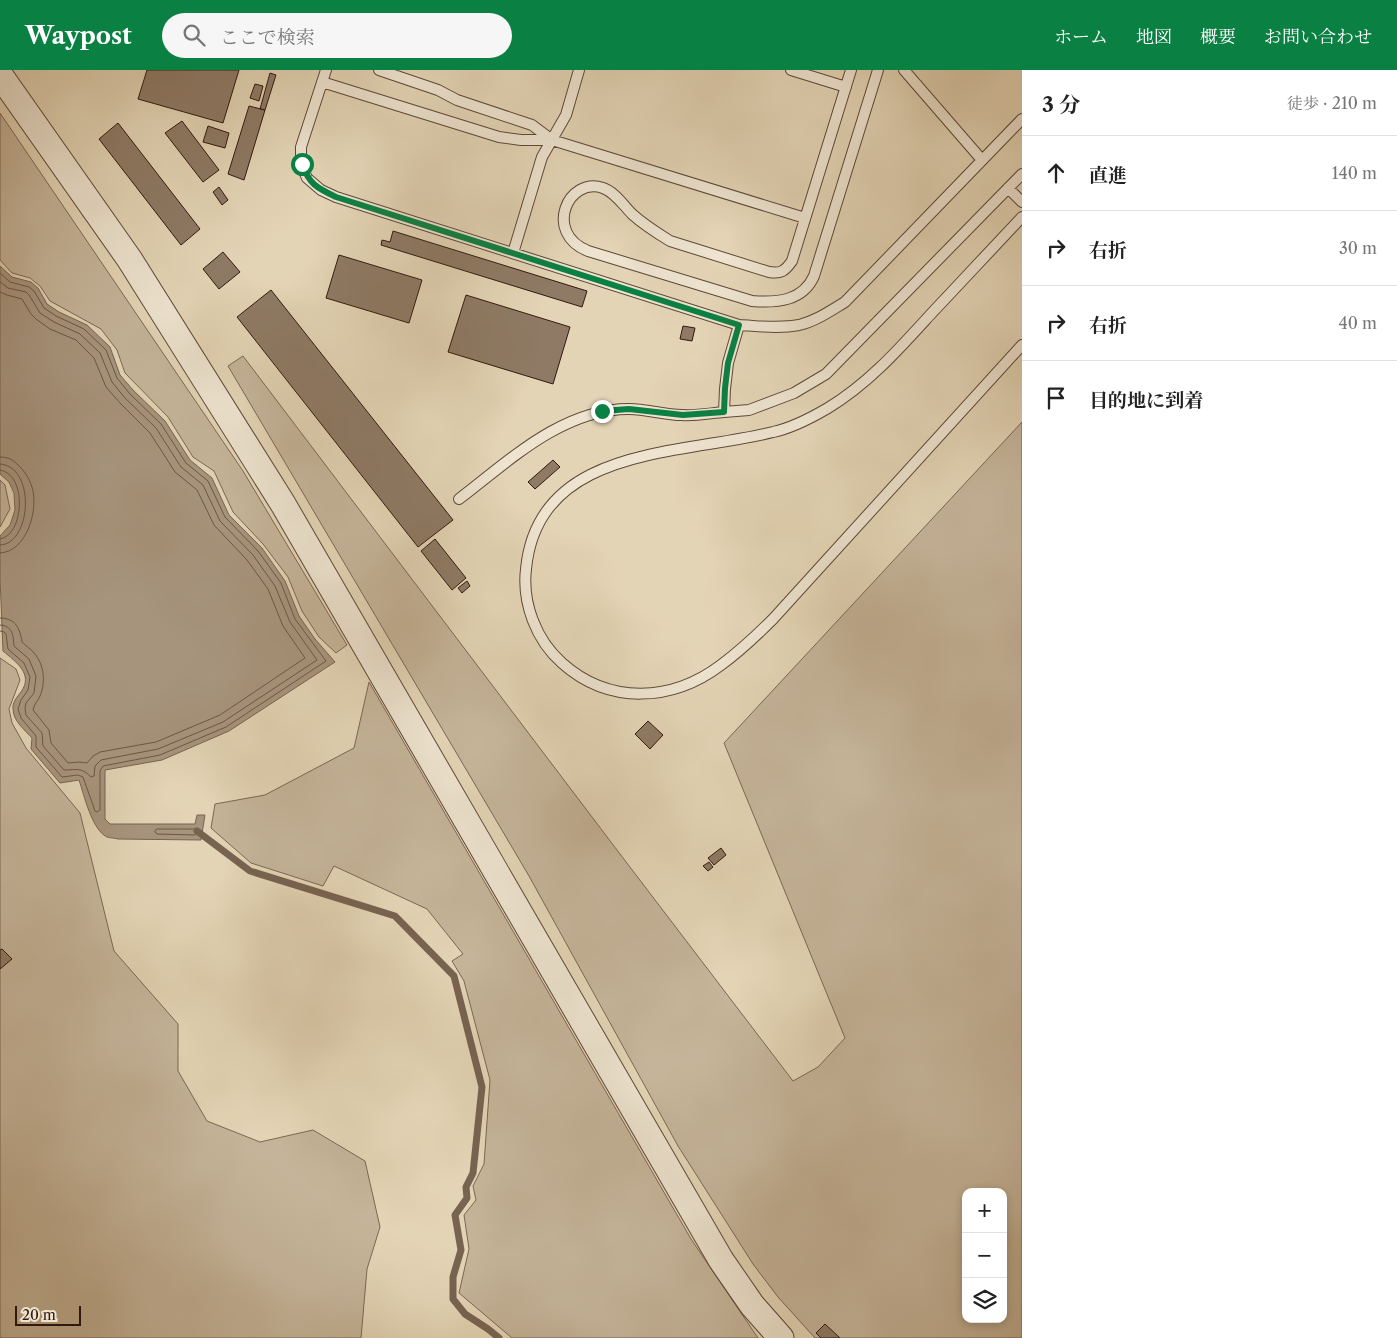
<!DOCTYPE html>
<html lang="ja">
<head>
<meta charset="utf-8">
<style>
  body { margin:0; font-family:"Libre Caslon Text","Noto Serif JP",serif; background:#f6f6f6; color:#222 }
  .controls { position:absolute; right:15px; bottom:15px; display:grid; overflow:hidden; border-radius:10px; box-shadow:0 2px 8px #0003 }
  .controls button { width:45px; height:45px; display:grid; place-items:center; padding:0; border:0; border-bottom:1px solid #e0e0e0; background:#fff; color:#222; font:25px sans-serif }
  .scale { position:absolute; left:15px; bottom:12px; width:66px; box-sizing:border-box; padding-left:5px; border:2px solid #32190f; border-top:0; font-size:14px; line-height:18px; white-space:nowrap; color:#32190f; -webkit-text-stroke:4px #ede3cf; paint-order:stroke }
  .stop { position:absolute; width:15px; height:15px; margin:-11px; border:4px solid #0b8043; border-radius:50%; background:#fff }
  .stop.end { background:#0b8043; border-color:#fff; box-shadow:0 1px 5px #0008 }
  .list { margin:0; padding:0; list-style:none }
  h2 { display:flex; justify-content:space-between; align-items:center; height:65px; margin:0; padding:0 20px; font-size:21px }
  h2 small { font-size:16px; font-weight:400; color:#767676 }
  .list li { display:grid; grid-template-columns:32px 1fr auto; gap:15px; align-items:center; box-sizing:border-box; height:75px; padding:0 20px; border-top:1px solid #e0e0e0 }
  .list b { display:block; font-size:19px; white-space:nowrap }
  .list em { font-size:16px; font-style:normal; color:#767676 }
  .icon { flex:none; width:28px; height:28px; fill:none; stroke:currentColor; stroke-width:2; stroke-linecap:round; stroke-linejoin:round }
  .map { position:relative; flex:none; width:1022px; height:1268px; overflow:hidden }
  header { display:flex; align-items:center; gap:30px; box-sizing:border-box; height:70px; padding:0 25px; background:#0b8043; color:#fff }
  header strong { font-size:24px }
  nav { display:flex; gap:28px; margin-inline-start:auto; font-size:18px }
  .search { width:350px; height:45px; background:#f6f6f6; display:flex; align-items:center; gap:12px; box-sizing:border-box; padding:0 18px; border-radius:28px; color:#767676; font-size:19px }
  main { display:flex }
  aside { flex:1; background:#fff }
  .map>svg:first-child { display:block }
  .green { fill:#c5b499; stroke:#7c6654; fill-rule:evenodd }
  .water { fill:#a7947d; stroke:#786351 }
  .lines { fill:none; stroke-linecap:round; stroke-linejoin:round }
  .shore { stroke:#6c5646; stroke-width:1 }
  .stream { stroke:#786351; stroke-width:7 }
  .building { fill:#8e7a65; stroke:#32190f }
  .service-casing { stroke:#5e4838; stroke-width:12 }
  .tertiary-casing { stroke:#5e4838; stroke-width:27 }
  .service { stroke:#ede3cf; stroke-width:10 }
  .tertiary { stroke:#ede3cf; stroke-width:25 }
  .route { stroke:#0b8043; stroke-width:6 }
</style>
</head>
<body>
<header>
<strong>Waypost</strong>
<div class="search"><svg class="icon" aria-label="search" viewBox="0 0 24 24"><circle cx="10" cy="10" r="6"/><path d="M15 15l6 6"/></svg>ここで検索</div>
<nav><a>ホーム</a><a>地図</a><a>概要</a><a>お問い合わせ</a></nav>
</header>
<main>
<div class="map">
<svg width="1022" height="1268" viewBox="0 0 1022 1268">
  <rect width="100%" height="100%" fill="#e3d4b5"/>
  <filter id="stains"><feTurbulence type="fractalNoise" baseFrequency=".004" numOctaves="4"/><feColorMatrix values="0 0 0 0 .2 0 0 0 0 .09 0 0 0 0 .02 0 0 0 .5 -.17"/></filter>
  <radialGradient id="worn" r=".72"><stop offset=".6" stop-color="#630" stop-opacity="0"/><stop offset="1" stop-color="#630" stop-opacity=".3"/></radialGradient>
  <path class="green" d="M0,43L243,401L347,575L336,583L319,567L302,541L288,507L263,474L233,442L214,401L193,387L168,347L125,303L117,280L101,259L50,231L40,216L30,208L12,203L0,190Z
    M243,286L620,784L793,1011L818,997L845,968L724,673L1022,352V1268H815L778,1227L753,1194L678,1076L529,806L228,296ZM966,1122H1003V1249H966Z
    M0,410L5,415L10,439L0,457Z
    M0,588L16,599L20,610L9,639L12,653L26,678L80,743L114,881L178,954V1001L207,1051L260,1072L313,1060L365,1091L380,1157L367,1199L361,1268H0Z
    M369,612L691,1169L758,1268H512L459,1223L469,1179L464,1145L476,1130L473,1116L484,1094L490,1010L464,911L452,891L463,884L427,839L334,796L323,816L251,793L211,758L215,734L265,725L354,678Z"/>
  <path class="water" d="M0,196L12,207L31,212L38,218L47,234L59,242L87,255L110,277L120,305L133,320L165,351L190,390L212,408L229,445L262,478L278,501L285,511L299,546L315,569L335,592L229,661L162,690L105,700V749L110,754H195L197,745H205L201,770L118,769C115,768 110,768 107,767C92,760 84,725 79,710L60,713L31,679L32,668C25,660 13,651 13,639C12,633 17,627 21,622C34,604 16,592 3,581L0,508V466L10,455L15,440L14,423L9,412L0,404Z"/>
  <g class="lines">
    <path class="shore" d="M0,203L10,212L29,217L34,221L44,238L56,246L84,259L106,280L117,308L130,324L161,354L186,393L208,411L225,447L258,481L281,513L295,549L326,591L226,657L160,685L103,696L100,701V740L97,742L95,741L83,707L78,705L62,707L36,677V666L21,648L18,639L21,630L28,620L30,607L24,593L8,579L6,564L4,562L0,561
      M0,212L8,218L26,222L29,225L40,243L54,252L80,264L100,283L112,312L125,328L156,358L181,397L203,415L220,451L253,485L275,516L290,552L317,590L223,652L158,679L101,690L95,696L94,706L91,707C81,697 78,700 64,700L43,676L42,663L26,645L25,638L26,633L34,623L36,606L29,589L14,576C13,565 13,556 0,555
      M0,222L7,225L22,229L31,244L36,249L50,259L76,270L94,288L106,317L120,333L150,363L175,402L197,420L214,455L247,490L268,519L283,556L305,588L220,645L156,672L100,682L93,686L87,693L79,692L68,693L51,673L49,660L33,640C34,634 38,631 40,626C46,612 44,594 34,583C31,579 26,576 22,572C20,559 16,548 0,548
      M0,387C7,387 12,389 17,394C24,400 29,408 32,417C39,439 27,482 0,483
      M0,394C36,396 32,474 0,475
      M0,400C28,404 24,466 0,469
      M157,759H195L197,762L195,765L157,764L155,762Z"/>
    <path class="stream" d="M197,761L250,801L395,846L454,906L482,1017L473,1103L466,1117L467,1128L455,1145L461,1180L453,1207V1229L465,1244L488,1259L499,1268"/>
  </g>
  <path class="building" d="M147,0H239L223,53L138,29Z
    M270,3L276,5L265,40L260,39Z
    M255,14L263,16L259,31L250,28Z
    M249,36L265,40L244,110L228,104Z
    M182,51L219,100L203,112L165,63Z
    M118,53L200,159L181,175L99,69Z
    M208,56L229,63L225,78L203,72Z
    M219,117L228,130L222,135L213,122Z
    M393,161L587,221L582,237L381,175L382,170L390,172Z
    M223,182L240,202L219,219L203,199Z
    M339,185L422,210L409,253L326,228Z
    M271,220L453,450L418,477L237,247Z
    M466,225L570,257L553,314L448,282Z
    M683,256L695,258L692,271L680,269Z
    M553,390L560,397L535,419L528,412Z
    M435,469L466,508L452,520L421,481Z
    M467,511L470,516L462,523L458,518Z
    M648,651L663,665L650,679L635,664Z
    M721,778L726,785L714,795L708,788Z
    M709,792L713,797L708,801L703,796Z
    M2,879L12,889L0,899V880Z
    M825,1254L840,1268H821L816,1263Z"/>
  <g class="lines">
    <g class="service-casing">
      <path id="service" d="M326,0L301,77V94L307,108L321,120L336,127L739,255L728,293L725,319L724,342L749,340L794,323L826,304L1022,104
        M379,0L438,20L457,30L532,55L552,70
        M791,0L846,17
        M851,0L792,191C785,201 781,204 769,202L670,171C657,163 643,154 632,144C624,136 615,122 603,118C568,106 543,163 588,181L752,231C777,233 803,231 814,206L878,0
        M904,0L982,90
        M322,12L499,67L521,70H552L805,148
        M1008,118L1022,132
        M1022,147C991,180 961,212 930,245C899,279 868,314 828,338C811,348 792,358 773,362C683,385 538,375 526,499C522,533 536,570 562,593C609,635 672,632 721,595C740,581 757,565 773,549L1022,275
        M513,183L542,87L566,45L579,0
        M739,255C759,256 779,259 799,255C816,251 830,241 845,232L1022,49
        M459,429C509,391 562,339 629,339C647,339 664,345 682,345C696,346 711,343 724,342"/>
    </g>
    <g class="tertiary-casing">
      <path id="tertiary" d="M0,5L130,190L283,434L721,1190L752,1235L781,1268"/>
    </g>
    <use href="#service" class="service"/>
    <use href="#tertiary" class="tertiary"/>
  </g>
  <g class="lines">
    <path class="route" d="M302,94C309,114 317,118 336,127L739,255L728,293L725,318L724,342L683,345L629,339L602,341"/>
  </g>
  <rect width="100%" height="100%" filter="url(#stains)"/>
  <rect width="100%" height="100%" fill="url(#worn)"/>
</svg>
<div class="controls">
<button>+</button>
<button>−</button>
<button><svg class="icon" aria-label="layers" viewBox="0 0 24 24"><path d="M12 4l9 5-9 5-9-5zM3 14l9 5 9-5"/></svg></button>
</div>
<div class="scale">20 m</div>
<div class="stop" style="left:302px;top:94px"></div>
<div class="stop end" style="left:602px;top:341px"></div>
</div>
<aside>
<h2>3 分<small>徒歩 · 210 m</small></h2>
<ul class="list">
<li><svg class="icon" aria-label="ahead" viewBox="0 0 24 24"><path d="M12 20V5M6 11l6-6 6 6"/></svg><div><b>直進</b></div><em>140 m</em></li>
<li><svg class="icon" aria-label="right" viewBox="0 0 24 24"><path d="M7 20v-9h11M14 6l5 5-5 5"/></svg><div><b>右折</b></div><em>30 m</em></li>
<li><svg class="icon" aria-label="right" viewBox="0 0 24 24"><path d="M7 20v-9h11M14 6l5 5-5 5"/></svg><div><b>右折</b></div><em>40 m</em></li>
<li><svg class="icon" aria-label="arrive" viewBox="0 0 24 24"><path d="M6 21V4h12l-3 4 3 4H6"/></svg><div><b>目的地に到着</b></div></li>
</ul>
</aside>
</main>
</body>
</html>
